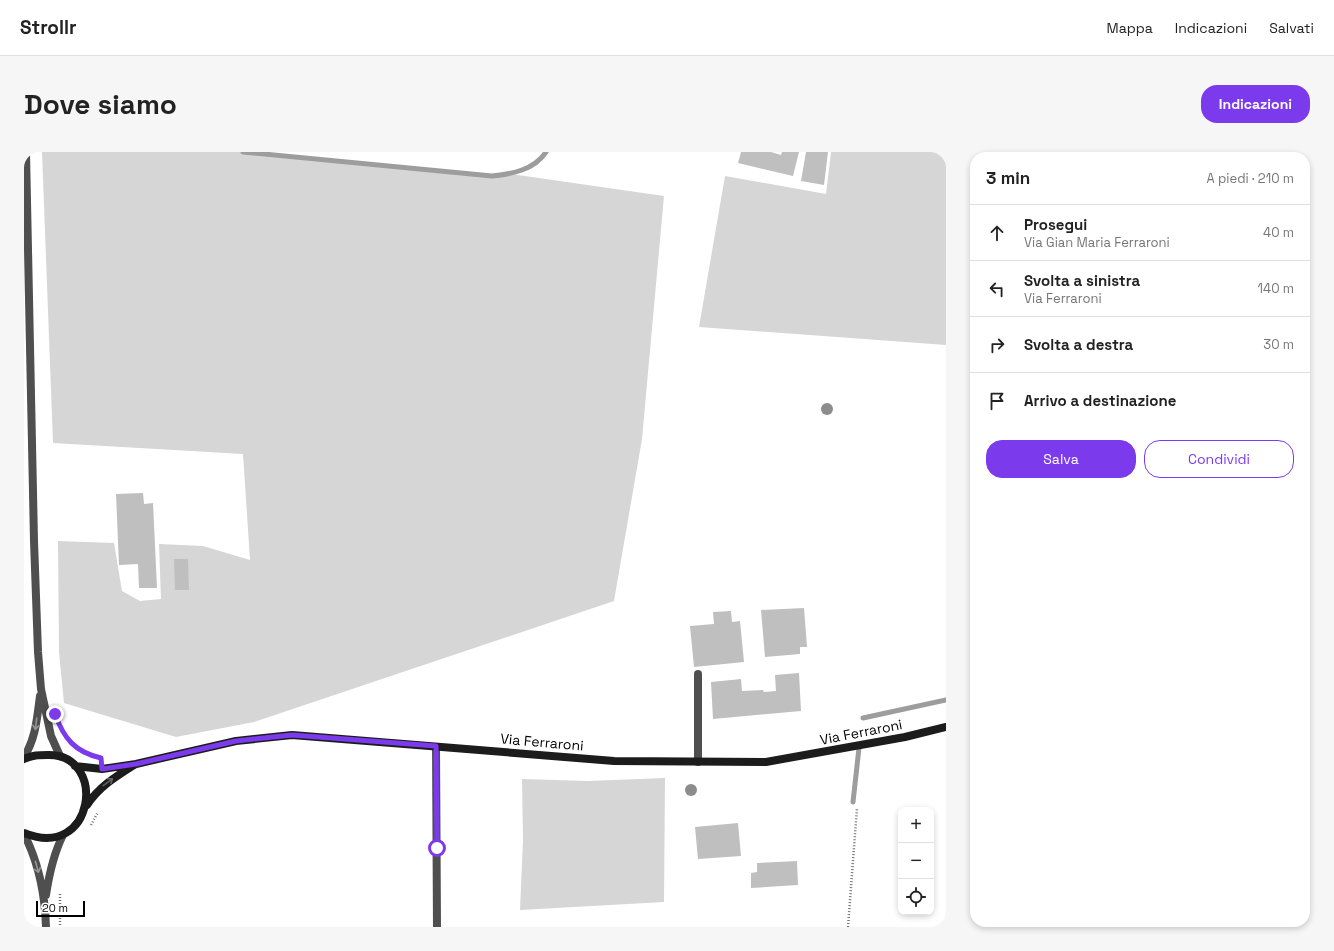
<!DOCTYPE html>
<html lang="it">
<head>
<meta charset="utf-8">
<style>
  body { margin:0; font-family:"Space Grotesk",sans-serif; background:#f6f6f6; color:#222 }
  .controls { position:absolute; right:12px; bottom:12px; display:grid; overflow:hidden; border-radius:8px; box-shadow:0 2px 6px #0003 }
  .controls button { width:36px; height:36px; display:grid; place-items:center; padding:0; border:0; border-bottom:1px solid #e0e0e0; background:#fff; color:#222; font:20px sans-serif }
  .scale { position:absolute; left:12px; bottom:10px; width:49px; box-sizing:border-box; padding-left:4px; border:2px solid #000; border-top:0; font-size:11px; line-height:14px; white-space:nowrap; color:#000; -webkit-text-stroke:3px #fff; paint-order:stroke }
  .stop { position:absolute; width:12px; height:12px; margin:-9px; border:3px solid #7c3aed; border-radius:50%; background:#fff }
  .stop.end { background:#7c3aed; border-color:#fff; box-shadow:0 1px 4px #0008 }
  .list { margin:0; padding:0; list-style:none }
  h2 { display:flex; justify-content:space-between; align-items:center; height:52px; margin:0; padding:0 16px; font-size:17px }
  h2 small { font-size:13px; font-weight:400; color:#767676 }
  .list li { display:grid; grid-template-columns:26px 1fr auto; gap:12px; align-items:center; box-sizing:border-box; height:56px; padding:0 16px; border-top:1px solid #e0e0e0 }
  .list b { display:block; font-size:15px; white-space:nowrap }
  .list p { margin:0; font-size:13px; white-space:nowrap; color:#767676 }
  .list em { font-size:13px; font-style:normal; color:#767676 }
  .actions { display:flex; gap:8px; padding:12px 16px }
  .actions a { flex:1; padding:9px 0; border:1px solid #7c3aed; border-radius:16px; text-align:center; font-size:14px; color:#7c3aed }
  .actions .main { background:#7c3aed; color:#fff }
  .icon { flex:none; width:22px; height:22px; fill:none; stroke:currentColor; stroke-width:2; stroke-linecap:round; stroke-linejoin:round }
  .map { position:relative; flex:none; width:922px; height:775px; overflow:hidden; border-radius:16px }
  header { display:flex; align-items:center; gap:24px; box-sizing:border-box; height:56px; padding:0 20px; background:#fff; border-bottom:1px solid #e0e0e0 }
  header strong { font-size:19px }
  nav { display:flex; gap:22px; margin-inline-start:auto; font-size:14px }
  .intro { display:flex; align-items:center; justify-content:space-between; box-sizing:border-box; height:96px; padding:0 24px }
  h1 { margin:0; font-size:28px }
  .button { padding:10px 18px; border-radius:16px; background:#7c3aed; color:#fff; font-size:14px; font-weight:700 }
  main { display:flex; gap:24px; padding:0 24px }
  aside { flex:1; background:#fff; border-radius:16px; box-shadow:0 2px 6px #0003 }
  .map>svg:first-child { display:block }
  .green { fill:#d6d6d6 }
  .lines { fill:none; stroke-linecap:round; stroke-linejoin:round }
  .stream { stroke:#9d9d9d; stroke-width:5 }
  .building { fill:#bfbfbf }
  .path { stroke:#717171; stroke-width:2.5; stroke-dasharray:1 2; stroke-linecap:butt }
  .service { stroke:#4f4f4f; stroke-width:8 }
  .minor { stroke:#4f4f4f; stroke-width:8 }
  .tertiary { stroke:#4f4f4f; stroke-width:8 }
  .secondary { stroke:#1c1c1c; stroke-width:8 }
  .tree { fill:#8c8c8c }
  .oneway { stroke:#959595 }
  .oneway2 { stroke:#606060 }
  .route { stroke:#7c3aed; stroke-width:5 }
  .labels { text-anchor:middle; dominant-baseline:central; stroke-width:3; stroke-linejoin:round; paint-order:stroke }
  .street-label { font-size:14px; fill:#000; stroke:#fff }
</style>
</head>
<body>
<header>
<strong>Strollr</strong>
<nav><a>Mappa</a><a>Indicazioni</a><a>Salvati</a></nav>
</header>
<div class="intro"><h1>Dove siamo</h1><a class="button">Indicazioni</a></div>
<main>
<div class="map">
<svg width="922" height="775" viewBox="0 0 922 775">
  <rect width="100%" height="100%" fill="#fff"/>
  <path class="green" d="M18,0H219L468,24L487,22L640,44L618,287L590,449L230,570L152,585L40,551L35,500L34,389L90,391L98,439L116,449L137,447L135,392L179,394L226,408L219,302L29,291Z
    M807,0H922V193L675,175L701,24L802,42Z
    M641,626L640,750L496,758L499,687L498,627L564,629Z"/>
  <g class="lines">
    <path class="stream" d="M219,0L468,24C488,22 510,18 522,0
      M839,566L922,548
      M829,650L835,596"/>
  </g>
  <path class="building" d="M717,0H747L757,3L758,0H775L769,24L714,11Z
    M782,0H804L800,33L777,29Z
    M119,341L120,352L129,351L133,436H115L114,412L95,413L92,342Z
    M150,407H164L165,438H151Z
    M780,456L783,495H776V502L741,505L737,458Z
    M707,459L708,470L716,469L720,510L670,515L666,474L690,472L689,460Z
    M775,521L777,559L689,567L687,530L717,527L718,539L739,538L740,540L752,539L751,523Z
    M714,671L717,704L674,707L671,675Z
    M773,709L774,733L727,736V721L733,720V711Z"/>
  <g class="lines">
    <path class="path" d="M40,582L53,597L61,602
      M67,673L74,660
      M36,742V775
      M824,775L833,656"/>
    <path class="service" d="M674,522V610"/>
    <path class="minor" d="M412,595L413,775"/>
    <path class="tertiary" d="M2,0L10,389L14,500L17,537L27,584L36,604
      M0,605C12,586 13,566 16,544
      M0,682C15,711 21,742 22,775
      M22,743C25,723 30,701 39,683"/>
    <path class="secondary" d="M0,607C8,603 15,603 24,603C84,602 71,710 0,681
      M51,614L78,617L112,612L212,589L268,583L590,609L742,610L881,585L922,575
      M63,653C75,635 91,625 110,613"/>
  </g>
  <g class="tree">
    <circle cx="803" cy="257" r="6"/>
    <circle cx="667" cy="638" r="6"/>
  </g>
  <defs><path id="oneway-shaft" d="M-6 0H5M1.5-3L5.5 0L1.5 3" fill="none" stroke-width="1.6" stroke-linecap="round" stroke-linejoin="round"/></defs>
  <g class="oneway">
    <use href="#oneway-shaft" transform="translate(12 572) rotate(97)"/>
    <use href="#oneway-shaft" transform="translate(13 715) rotate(74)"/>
  </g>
  <use class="oneway2" href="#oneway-shaft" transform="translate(84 630) rotate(-36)"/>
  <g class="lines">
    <path class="route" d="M31,562C40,587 51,600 77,606L78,617L112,612L212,589L268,583L412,594L413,696"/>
  </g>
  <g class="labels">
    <g class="street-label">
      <text transform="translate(837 580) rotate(-11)">Via Ferraroni</text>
      <text transform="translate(518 590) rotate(5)">Via Ferraroni</text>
    </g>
  </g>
</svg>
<div class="controls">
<button>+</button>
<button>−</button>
<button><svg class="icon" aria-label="locate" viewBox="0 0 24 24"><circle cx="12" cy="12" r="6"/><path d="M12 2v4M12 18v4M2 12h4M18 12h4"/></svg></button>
</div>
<div class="scale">20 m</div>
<div class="stop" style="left:413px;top:696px"></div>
<div class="stop end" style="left:31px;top:562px"></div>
</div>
<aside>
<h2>3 min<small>A piedi · 210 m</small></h2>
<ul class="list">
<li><svg class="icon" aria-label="ahead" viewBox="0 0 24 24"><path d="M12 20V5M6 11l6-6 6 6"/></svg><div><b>Prosegui</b><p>Via Gian Maria Ferraroni</p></div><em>40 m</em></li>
<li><svg class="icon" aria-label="left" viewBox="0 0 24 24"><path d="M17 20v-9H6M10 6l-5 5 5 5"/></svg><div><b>Svolta a sinistra</b><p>Via Ferraroni</p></div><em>140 m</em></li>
<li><svg class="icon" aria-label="right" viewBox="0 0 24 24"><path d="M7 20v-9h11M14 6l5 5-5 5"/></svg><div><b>Svolta a destra</b></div><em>30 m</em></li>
<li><svg class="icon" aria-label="arrive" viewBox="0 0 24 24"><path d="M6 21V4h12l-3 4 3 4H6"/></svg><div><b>Arrivo a destinazione</b></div></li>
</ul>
<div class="actions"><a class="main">Salva</a><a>Condividi</a></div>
</aside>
</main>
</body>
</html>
